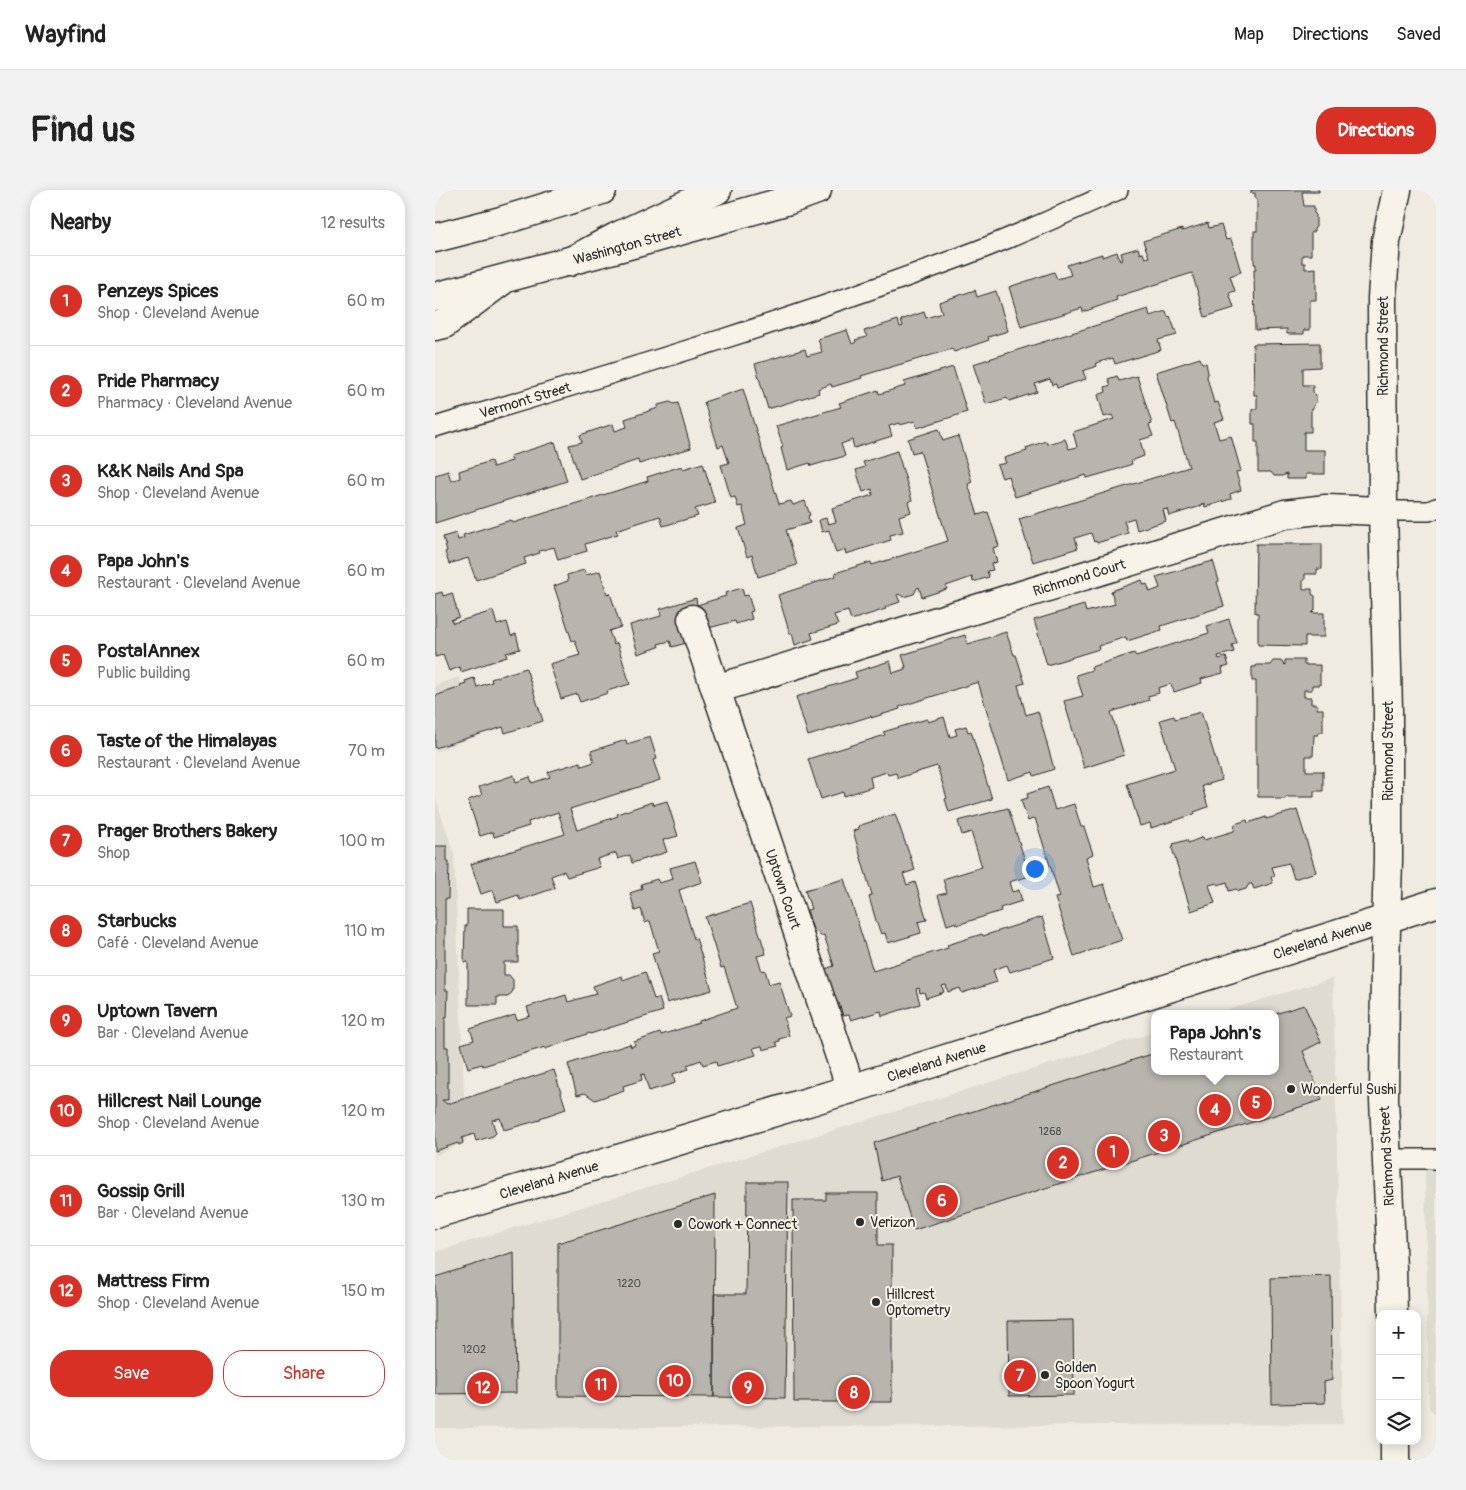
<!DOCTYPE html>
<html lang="en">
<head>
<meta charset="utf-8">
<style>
  body { margin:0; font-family:Pangolin,sans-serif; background:#f2f2f2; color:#222 }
  .controls { position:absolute; right:15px; bottom:15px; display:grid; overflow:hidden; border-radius:10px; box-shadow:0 2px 12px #0003 }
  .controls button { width:45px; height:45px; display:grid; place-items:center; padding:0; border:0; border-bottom:1px solid #e0e0e0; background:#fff; color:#222; font:25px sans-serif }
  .you { position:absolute; left:599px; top:678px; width:18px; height:18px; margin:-12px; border:4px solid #fff; border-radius:50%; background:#1a73e8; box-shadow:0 0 0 8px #1a73e833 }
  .badge { display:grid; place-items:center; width:32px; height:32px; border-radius:50%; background:#d93025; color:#fff; font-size:16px; font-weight:700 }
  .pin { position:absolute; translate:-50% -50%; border:2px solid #fff; box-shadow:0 1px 5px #0006 }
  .popup { position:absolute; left:716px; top:820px; width:128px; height:65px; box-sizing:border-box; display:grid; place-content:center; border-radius:10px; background:#fff; filter:drop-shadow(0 1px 4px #0005); font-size:16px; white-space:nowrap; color:#767676 }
  .popup b { font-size:19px; color:#222 }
  .popup::after { content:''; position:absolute; left:50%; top:100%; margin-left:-10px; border:10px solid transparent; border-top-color:#fff }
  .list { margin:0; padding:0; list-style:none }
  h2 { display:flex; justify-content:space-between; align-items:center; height:65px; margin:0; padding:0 20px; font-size:21px }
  h2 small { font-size:16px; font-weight:400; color:#767676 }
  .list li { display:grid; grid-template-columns:32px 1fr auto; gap:15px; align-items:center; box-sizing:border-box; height:90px; padding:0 20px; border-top:1px solid #e0e0e0 }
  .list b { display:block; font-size:19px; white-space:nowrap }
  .list p { margin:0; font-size:16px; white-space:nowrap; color:#767676 }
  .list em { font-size:16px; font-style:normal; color:#767676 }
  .actions { display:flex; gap:10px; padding:15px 20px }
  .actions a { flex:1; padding:11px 0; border:1px solid #d93025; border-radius:20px; text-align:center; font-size:18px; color:#d93025 }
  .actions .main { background:#d93025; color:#fff }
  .icon { flex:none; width:28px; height:28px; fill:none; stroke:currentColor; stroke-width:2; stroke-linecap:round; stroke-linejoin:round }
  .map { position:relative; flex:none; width:1001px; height:1270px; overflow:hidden; border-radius:20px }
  header { display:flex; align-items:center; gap:30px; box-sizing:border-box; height:70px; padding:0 25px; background:#fff; border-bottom:1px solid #e0e0e0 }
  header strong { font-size:24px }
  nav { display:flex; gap:28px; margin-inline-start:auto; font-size:18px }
  .intro { display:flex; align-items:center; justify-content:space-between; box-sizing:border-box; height:120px; padding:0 30px }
  h1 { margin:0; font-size:35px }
  .button { padding:12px 22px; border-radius:20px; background:#d93025; color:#fff; font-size:18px; font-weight:700 }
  main { display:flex; gap:30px; padding:0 30px }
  aside { flex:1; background:#fff; border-radius:20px; box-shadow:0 2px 12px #0003 }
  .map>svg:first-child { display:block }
  .built { fill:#dedbd1 }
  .building { fill:#b8b5ae; stroke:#2b2b2b }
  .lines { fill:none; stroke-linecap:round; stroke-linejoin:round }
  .lane-casing { stroke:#2b2b2b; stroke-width:22 }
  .street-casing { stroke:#2b2b2b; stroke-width:31 }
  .secondary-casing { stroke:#2b2b2b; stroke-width:31 }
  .primary-casing { stroke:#2b2b2b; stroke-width:31 }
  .highway-casing { stroke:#2b2b2b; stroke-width:31 }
  .lane { stroke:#f7f3e8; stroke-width:19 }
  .street { stroke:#f7f3e8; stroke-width:28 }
  .secondary { stroke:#f7f3e8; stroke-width:28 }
  .primary { stroke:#f7f3e8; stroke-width:28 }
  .highway { stroke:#f7f3e8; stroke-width:28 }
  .poi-dot { fill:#2b2b2b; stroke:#f7f3e8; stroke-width:2 }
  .labels { text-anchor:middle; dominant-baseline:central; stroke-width:4; stroke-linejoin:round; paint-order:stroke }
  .number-label { font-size:11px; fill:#4e4e4c }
  .street-label { font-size:14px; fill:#2b2b2b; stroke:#f7f3e8 }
  .poi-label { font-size:14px; fill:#2b2b2b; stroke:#f7f3e8; text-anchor:start }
</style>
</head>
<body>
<header>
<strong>Wayfind</strong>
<nav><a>Map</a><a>Directions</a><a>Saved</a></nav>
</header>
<div class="intro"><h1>Find us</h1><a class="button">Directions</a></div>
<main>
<aside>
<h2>Nearby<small>12 results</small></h2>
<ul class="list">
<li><span class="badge">1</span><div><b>Penzeys Spices</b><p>Shop · Cleveland Avenue</p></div><em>60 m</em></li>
<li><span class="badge">2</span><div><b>Pride Pharmacy</b><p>Pharmacy · Cleveland Avenue</p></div><em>60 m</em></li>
<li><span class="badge">3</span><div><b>K&amp;K Nails And Spa</b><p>Shop · Cleveland Avenue</p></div><em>60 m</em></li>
<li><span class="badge">4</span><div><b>Papa John's</b><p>Restaurant · Cleveland Avenue</p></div><em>60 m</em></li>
<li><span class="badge">5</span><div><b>PostalAnnex</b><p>Public building</p></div><em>60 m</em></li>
<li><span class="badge">6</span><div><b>Taste of the Himalayas</b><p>Restaurant · Cleveland Avenue</p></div><em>70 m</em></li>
<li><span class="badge">7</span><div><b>Prager Brothers Bakery</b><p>Shop</p></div><em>100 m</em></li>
<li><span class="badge">8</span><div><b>Starbucks</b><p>Café · Cleveland Avenue</p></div><em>110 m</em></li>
<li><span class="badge">9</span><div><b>Uptown Tavern</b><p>Bar · Cleveland Avenue</p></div><em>120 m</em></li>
<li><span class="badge">10</span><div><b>Hillcrest Nail Lounge</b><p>Shop · Cleveland Avenue</p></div><em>120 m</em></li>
<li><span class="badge">11</span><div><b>Gossip Grill</b><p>Bar · Cleveland Avenue</p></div><em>130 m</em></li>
<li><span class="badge">12</span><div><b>Mattress Firm</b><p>Shop · Cleveland Avenue</p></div><em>150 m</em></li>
</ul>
<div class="actions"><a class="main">Save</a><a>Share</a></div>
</aside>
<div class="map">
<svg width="1001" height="1270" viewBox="0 0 1001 1270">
  <rect width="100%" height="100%" fill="#efebe0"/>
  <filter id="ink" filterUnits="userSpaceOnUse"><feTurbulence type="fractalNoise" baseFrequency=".02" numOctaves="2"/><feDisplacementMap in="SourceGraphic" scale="10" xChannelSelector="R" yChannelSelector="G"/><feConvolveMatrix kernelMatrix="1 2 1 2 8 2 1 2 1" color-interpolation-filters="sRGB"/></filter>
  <g filter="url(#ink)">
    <path class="built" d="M24,487L42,546L0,562V495Z
      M0,607L19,663L31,951L0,966Z
      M898,788L908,1234L0,1238V1062L720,842V881H840V824H779Z
      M990,981H1001V1225L994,1218Z"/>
    <path class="building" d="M816,0H884V2H867L869,16H879V23L881,25V37L879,39V42H876V65H867V73H870V79L881,78V110H875V140H869V144H852V139L820,140L819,79H821V74H819V41H822V9H820V3H816Z
      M773,33L774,38L786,35L791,50L796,49L806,82L795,86L800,101L794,103L799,118L770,127L757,83L681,107L682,110L648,122L647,118L586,137L574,97L619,82L622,89L636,85L632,75L667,64V67L682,62L685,71L688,70L686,63L703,58L705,64L708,63L710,68L714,67L708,51L747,39V41Z
      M540,100L542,107L561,101L573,141L553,147L554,150L519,162L517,159L426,186L427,188L397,197L396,194L383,199L384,203L333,219L320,174L370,159L372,166L387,162L383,149L412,140L417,154L421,152L420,150L432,147L429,141L463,130L465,137L468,136L466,130L489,122L491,128L507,123L504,112Z
      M713,119L715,126L731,121L733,127L735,126L742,145L723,150L726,160L680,174L678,168L661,173L662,176L648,181L651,189L622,198L621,194L617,195L615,189L600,194L602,202L574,211L572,208L551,214L538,174Z
      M885,153V177L868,178V195H878V202L881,205V213L878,216V219H876V242H869V260H890V284H871V289H852V284L847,286H839L836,282H823V252H820V234H817V219H822V205H819L818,154Z
      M765,168L767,173H771L773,183L772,187L779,213L783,212L789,229L779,232L784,249L796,246L806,281L801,282L806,300L795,304L796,309L770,317L769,313L766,315V316L734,326L732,319L728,320L731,331L702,340L699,328L689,331L693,343L662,353L661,351L659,352L656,343L640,348L643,358L598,372L584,329L754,277L740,232L737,233L721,182Z
      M518,177L532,222L482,238L480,231L465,235L464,233L454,236L457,246L419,258L417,250L406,254L410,266L376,276L375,273L352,280L346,258L348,257L341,236L406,217L404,213L443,200L444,204L470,196L469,192Z
      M682,186L684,191L702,186L717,234L714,235L718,246L705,250L709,266L696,271L697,274L680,280L652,288L651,285L580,307L573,286L567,288L562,275L571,273L569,268L592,261L591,258L611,251L612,254L630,249L634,259L642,257L638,242L679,229L677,225L669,227L663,205L671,202L670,197L676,195L673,189Z
      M308,199L344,314L356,311L358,315L370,311L375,325L373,326L375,333L351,340L362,375L323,387L317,365L312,367L303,338L312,335L307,316L303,317L300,307L296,308L286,275L294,273L288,255L283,257L269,212Z
      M235,212L239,214L243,213L256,258L204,274L203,270L145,289L134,255L147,252L145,245L178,234L180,241L192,237L190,229L223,218V215Z
      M504,239L508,251L523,246L537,292L533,294L543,325L553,322L564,356L558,358L562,372L556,374L558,380L552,381L554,387L538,392L537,387L511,396L512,399L487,407L484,397L482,398L479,404L468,407L464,404L462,405L465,412L450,417L451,419L416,430L413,421L399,425L403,435L376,443L378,449L360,455L357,443L355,444L343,405L401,386L400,383L436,372L437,375L513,351L485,261L477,263L473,249Z
      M120,252L132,291L0,333V285L13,281L16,291L25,288L24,281L56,271L58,277L77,271L75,266Z
      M462,261L477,310L473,312L476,322L464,326L468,342L455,345L456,350L411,364L410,360L401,363L394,340L387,342L384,330L391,328L393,334L401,332L397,318L438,305L437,299L428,302L421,280L430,277L428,272Z
      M268,273L280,313L260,319L263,326L228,336L225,326L181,340L183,344L150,354L152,361L123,370L119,357L104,361L105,363L89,368L91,374L41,390L33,368L14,374L10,362L12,361L8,347L21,343L23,350L29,348L28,345L76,330L78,333L213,291L212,287L247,276L248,279Z
      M821,354H887V379H882V384H870V390H868V399H877V404L880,406V420L877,423H889V447H870V456L823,455V423H820Z
      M778,371L784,391L782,392L789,416L726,436L727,440L692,451L691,447L663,456L664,459L612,475L599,430L649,415L651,422L680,414L676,401L707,390L709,395L712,394L715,402L725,398L721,387Z
      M149,380L151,385L165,381L172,404L175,403L186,437L174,441L179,455L182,453L195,494L172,501L173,503L145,512L142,504L126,509L115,474L145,465L140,450L137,451L119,396L133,391L132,385Z
      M307,398L309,406L313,405L318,421L315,422L317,429L301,434L300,431L270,439L273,447L237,457L235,451L223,454L224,457L203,464L195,435L226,426L225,419L261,408L262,415L291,406L290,403Z
      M7,402L8,406L17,403L24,427L16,430L18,433L58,421L62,435L72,432L76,446L81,444L85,459L71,463L72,467L26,482L25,477L14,481L8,465L0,467V404Z
      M794,429L802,453L797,455L799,462L783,466L784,469L791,467L794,476L787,478L788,483L766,489L767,493L739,502L736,494L723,498L724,503L713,506L714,510L676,522L689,565L649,578L629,511L648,506L641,485L657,480L656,477L699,463L701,466L774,443L772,436Z
      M571,442L579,465H581L590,493L583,495L591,525L603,521L619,579L599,586L598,582L573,590L543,492L464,517L465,519L436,528V526L373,546L361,507L422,488L420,482L455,471L458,483L470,479L469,477H471L467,465L530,445L533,454Z
      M850,470H869V475H885V495H877V500H869V507H876V514H882V519H888V542H883V545H879L878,566H871V581H888V601H879V607H851L850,609H840L838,607H823V575H821V491H817V477H821V475H835L838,471H846L850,475Z
      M91,478L108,531L70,543L68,537L0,558V506L26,497L25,495L31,493L30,491L39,488L42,497L57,492L56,489Z
      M766,522L787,590L767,596L773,617L759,622L760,624L716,638L715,633L705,636L692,594L740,579L725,530L739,526L740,529Z
      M509,527L515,547L522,545L520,539L531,536L533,542L536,541L557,609L514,622L510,609L512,608L502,576L463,588L461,583L453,585L452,582L435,587L437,597L409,606L408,602L386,609L373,569L450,545L448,542L465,537L492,529L493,532Z
      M215,547L221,566L222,569L218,570L225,590L135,619L142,640L183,626L182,624L217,612L218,615L232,611L243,646L228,650L232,662L197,673L195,665L183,669L181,663L162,669L165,677L132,687L129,681L116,686L120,698L85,710L83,705L62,712L58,700L46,704L36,674L130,644L123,622L93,632L94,636L59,647L58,642L45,646L33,610L47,605L44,597L79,585L81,592L95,587L97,593L115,587L113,582L145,572L147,576L159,572L156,561L191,550L192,554Z
      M613,597L620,620L639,614L646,637H649L658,664L651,667L659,697L669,694L687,750L639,766L620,708L625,707L600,628L593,631L586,610L593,608L592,604Z
      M573,618L595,686L574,692L577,702L584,700L587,711L565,718L566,721L522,735L521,732L512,735L503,705L512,703L508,689L547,677L536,642L527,645L523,631Z
      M862,620L881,682L859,689L854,673L837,677L840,686L836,687L838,693L819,699L817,694H814L811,699L804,701L801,699L794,701L792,692L783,695L782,693L774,695L780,713L756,721L737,658L739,657L738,654L752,650L753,653L768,647L769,650L799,641L800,634L812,630L813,633L831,627V629Z
      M460,624L480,680L468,684L472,695L480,692L492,730L483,732L486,743L453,753L450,743L446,744L442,734L434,707L437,705L418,641L424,639L423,636Z
      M0,656H12V672H14L13,709H10V800H13L12,828H10V857H13V910H7L12,914L119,880L131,919L105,928V930L69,940L65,928L57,930L61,943L58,946L41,951L39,944L27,948L28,953L24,955L23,953L0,961Z
      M260,671L267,692L244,700L259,749L261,748L277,800L232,813L217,763L224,761L215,731L210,733L206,719L200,721L195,703L207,699L206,694L222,689L224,693L238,689L235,678Z
      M409,689L438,781L513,758L512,755L547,744L548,746L607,727L619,768L575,782L572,775L558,780L562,792L527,803L525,798L513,802L511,795L507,796L509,802L491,808L489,802L485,803L484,798L481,799L485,814L447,826L446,821L416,830L414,825L408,826L404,813L398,815L387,780L399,776L389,745L385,746L383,742L379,743L372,720L376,719L370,700Z
      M315,713L331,764L322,766L327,781L330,780L334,794L344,791L355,826L349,828L354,846L344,849L345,851L341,852L343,856L328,860L327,856L318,858L321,865L282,876L281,871L268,875L266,870L252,875L254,879L238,884L240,893L214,901L209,884L206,885L207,890L188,896L189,900L160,910L150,903L142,905L133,874L195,854L196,857L200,855L199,852L225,843L226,845L264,833V831L302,818L289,777L286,778L270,727Z
      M32,719H69V736H83V772H69V785H74L78,790V801L73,807H62V815H33V772H29L30,736H32Z
      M210,782L219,809L224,808L228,821L155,844V843L110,859V857L48,876L47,874L33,878L26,854L39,850L35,839L80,825L82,830L95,826L92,817L131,805L133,812L161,804L158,796L187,786L188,790Z
      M869,815L886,852L868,861L887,910L479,1040L462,986L447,991L439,953L720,863V881H840V824Z
      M312,992H353L350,1208L279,1207V1104H311Z
      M391,1003H443V1055H457V1212H359L358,1010H391Z
      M280,1005L279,1207L123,1206V1053Z
      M79,1062L81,1203L0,1204V1087Z
      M896,1086L897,1190L889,1192L890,1213L837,1214L836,1088Z
      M638,1130L639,1205L574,1206L573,1131Z"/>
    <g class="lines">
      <g class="lane-casing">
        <g id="lane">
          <path id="s1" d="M0,237C183,182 366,128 544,60C591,42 637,20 683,0"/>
          <path d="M948,321H994L1001,318"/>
          <path d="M953,969H1001"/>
        </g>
      </g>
      <g class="street-casing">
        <g id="street">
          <path id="s2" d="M257,429L416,899"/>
          <path id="s3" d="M281,499L850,324L891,319L948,321"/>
        </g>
      </g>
      <g class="secondary-casing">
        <g id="secondary">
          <path id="s4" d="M0,1024L416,899L1001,713"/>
          <path d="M958,1124L957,1079L949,910L950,775L953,669V520L948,321L947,108L951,51L962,0"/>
          <path d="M960,1251V1270"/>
        </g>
      </g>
      <g class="primary-casing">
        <g id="primary">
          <path d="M0,48L66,31L167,0"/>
          <path id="s5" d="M0,107L205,52L354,10L382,0"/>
        </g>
      </g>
      <g class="highway-casing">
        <path id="highway" d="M134,72L181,47L282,0
          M0,136L9,134L68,90"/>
      </g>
      <use href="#lane" class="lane"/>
      <use href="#street" class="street"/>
      <use href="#secondary" class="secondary"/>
      <use href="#primary" class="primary"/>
      <use href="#highway" class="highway"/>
    </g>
  </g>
  <g class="poi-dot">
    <circle cx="856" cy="899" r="5"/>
    <circle cx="425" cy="1032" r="5"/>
    <circle cx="243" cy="1034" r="5"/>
    <circle cx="441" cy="1112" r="5"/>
    <circle cx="610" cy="1185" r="5"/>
  </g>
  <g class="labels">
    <g class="number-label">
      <text x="615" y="941">1268</text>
      <text x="194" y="1093">1220</text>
      <text x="39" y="1159">1202</text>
    </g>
    <g class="street-label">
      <text stroke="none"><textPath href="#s5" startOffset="199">Washington Street</textPath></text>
      <text transform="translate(948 156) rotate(-90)">Richmond Street</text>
      <text stroke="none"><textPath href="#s1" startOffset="94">Vermont Street</textPath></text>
      <text stroke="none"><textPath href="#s3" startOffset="380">Richmond Court</textPath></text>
      <text transform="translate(953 561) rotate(-90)">Richmond Street</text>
      <text stroke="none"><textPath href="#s2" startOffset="285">Uptown Court</textPath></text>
      <text stroke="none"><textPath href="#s4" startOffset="929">Cleveland Avenue</textPath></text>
      <text stroke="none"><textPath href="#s4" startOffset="524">Cleveland Avenue</textPath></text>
      <text transform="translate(952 966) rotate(-93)">Richmond Street</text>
      <text stroke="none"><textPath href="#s4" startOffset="119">Cleveland Avenue</textPath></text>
    </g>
    <g class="poi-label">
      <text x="866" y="899">Wonderful Sushi</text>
      <text x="435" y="1032">Verizon</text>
      <text x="253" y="1034">Cowork + Connect</text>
      <text x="451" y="1104">Hillcrest<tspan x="451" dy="16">Optometry</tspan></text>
      <text x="620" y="1177">Golden<tspan x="620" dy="16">Spoon Yogurt</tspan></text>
    </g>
  </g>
</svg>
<div class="controls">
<button>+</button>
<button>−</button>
<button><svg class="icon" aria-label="layers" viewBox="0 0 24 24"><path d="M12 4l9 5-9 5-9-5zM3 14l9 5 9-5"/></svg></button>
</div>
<div class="you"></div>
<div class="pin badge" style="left:678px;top:962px">1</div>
<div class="pin badge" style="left:628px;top:973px">2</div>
<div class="pin badge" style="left:729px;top:946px">3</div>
<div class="pin badge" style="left:780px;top:920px">4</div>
<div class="popup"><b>Papa John's</b>Restaurant</div>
<div class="pin badge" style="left:821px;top:913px">5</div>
<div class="pin badge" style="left:507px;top:1011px">6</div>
<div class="pin badge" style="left:585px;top:1186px">7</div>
<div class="pin badge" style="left:419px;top:1203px">8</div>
<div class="pin badge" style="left:313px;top:1198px">9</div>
<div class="pin badge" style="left:240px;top:1191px">10</div>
<div class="pin badge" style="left:166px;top:1195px">11</div>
<div class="pin badge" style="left:48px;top:1198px">12</div>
</div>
</main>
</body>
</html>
